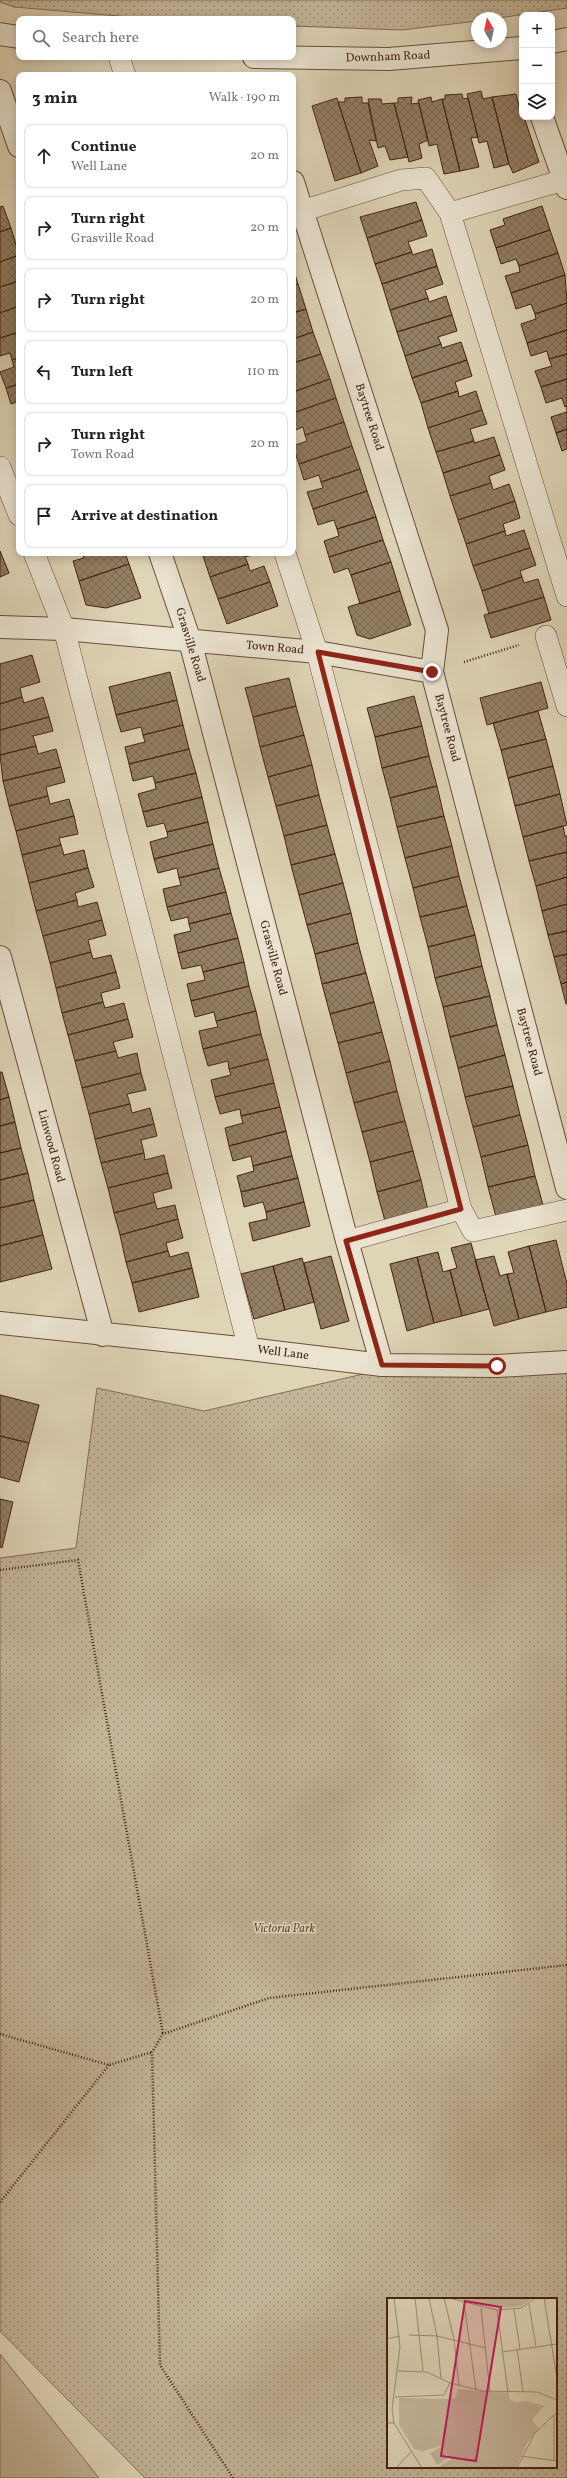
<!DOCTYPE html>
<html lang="en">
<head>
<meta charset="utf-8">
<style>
  body { margin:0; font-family:Vollkorn,serif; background:#f2f2f2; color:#222 }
  .controls { position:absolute; right:12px; top:12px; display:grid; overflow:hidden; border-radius:8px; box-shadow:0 2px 10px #0003 }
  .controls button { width:36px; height:36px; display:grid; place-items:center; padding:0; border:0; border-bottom:1px solid #e0e0e0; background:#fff; color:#222; font:20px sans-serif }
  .compass { position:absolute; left:471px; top:12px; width:36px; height:36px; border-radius:50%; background:#fff; box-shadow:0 2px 10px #0003; rotate:351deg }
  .stop { position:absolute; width:12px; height:12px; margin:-9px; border:3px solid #8f2418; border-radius:50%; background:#fff }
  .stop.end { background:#8f2418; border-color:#fff; box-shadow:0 1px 4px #0008 }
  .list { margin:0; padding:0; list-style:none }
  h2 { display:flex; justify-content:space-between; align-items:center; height:52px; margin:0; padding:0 16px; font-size:17px }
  h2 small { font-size:13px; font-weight:400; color:#767676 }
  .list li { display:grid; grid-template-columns:26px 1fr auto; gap:12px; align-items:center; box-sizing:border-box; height:64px; margin:0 8px 8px; padding:0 8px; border:1px solid #e0e0e0; border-radius:8px }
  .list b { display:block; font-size:15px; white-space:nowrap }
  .list p { margin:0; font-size:13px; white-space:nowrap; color:#767676 }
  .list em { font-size:13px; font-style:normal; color:#767676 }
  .icon { flex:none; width:22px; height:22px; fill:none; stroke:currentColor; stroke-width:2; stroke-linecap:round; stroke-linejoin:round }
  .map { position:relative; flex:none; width:567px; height:2478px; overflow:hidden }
  .search { position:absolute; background:#fff; box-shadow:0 2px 10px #0003; left:16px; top:16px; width:280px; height:44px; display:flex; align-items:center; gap:10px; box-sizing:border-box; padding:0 14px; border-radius:8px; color:#767676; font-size:15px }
  .panel { position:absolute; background:#fff; box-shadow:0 2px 10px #0003; left:16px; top:72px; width:280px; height:484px; border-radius:8px }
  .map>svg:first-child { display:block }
  .grass { fill:#c4b69a; stroke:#846c54 }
  .park { fill:url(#park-dots); stroke:#846c54; fill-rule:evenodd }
  .building { fill:url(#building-cross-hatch); stroke:#43220f }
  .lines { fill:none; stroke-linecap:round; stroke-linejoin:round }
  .lane-casing { stroke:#6a4e39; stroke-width:22 }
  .street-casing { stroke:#6a4e39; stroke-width:24 }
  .path { stroke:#43220f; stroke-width:2.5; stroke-dasharray:1 2; stroke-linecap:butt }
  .lane { stroke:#eae3d0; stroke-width:21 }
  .street { stroke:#eae3d0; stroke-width:22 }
  .route { stroke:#8f2418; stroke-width:5 }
  .labels { text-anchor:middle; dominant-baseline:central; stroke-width:3; stroke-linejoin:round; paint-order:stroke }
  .street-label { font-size:12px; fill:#43220f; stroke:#eae3d0 }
  .park-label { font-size:12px; font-style:italic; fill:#634732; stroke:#eae3d0 }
  .inset-road { fill:none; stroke:#a08d73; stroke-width:1 }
  .view { fill:#c2185b; fill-opacity:0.15; stroke:#c2185b; stroke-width:2 }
  .inset-edge { fill:none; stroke:#43220f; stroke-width:2 }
</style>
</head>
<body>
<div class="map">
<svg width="567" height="2478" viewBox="0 0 567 2478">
  <defs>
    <pattern id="park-dots" width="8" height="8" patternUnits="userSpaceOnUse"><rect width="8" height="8" fill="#c4b69a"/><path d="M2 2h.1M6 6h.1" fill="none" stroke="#a1947c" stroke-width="1.8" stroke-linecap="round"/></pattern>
    <pattern id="building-cross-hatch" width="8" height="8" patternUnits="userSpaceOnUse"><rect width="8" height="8" fill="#947f66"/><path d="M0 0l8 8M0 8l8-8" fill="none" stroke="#7a6852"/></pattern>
  </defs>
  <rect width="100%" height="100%" fill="#ded4b6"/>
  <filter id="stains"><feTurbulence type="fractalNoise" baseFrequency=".005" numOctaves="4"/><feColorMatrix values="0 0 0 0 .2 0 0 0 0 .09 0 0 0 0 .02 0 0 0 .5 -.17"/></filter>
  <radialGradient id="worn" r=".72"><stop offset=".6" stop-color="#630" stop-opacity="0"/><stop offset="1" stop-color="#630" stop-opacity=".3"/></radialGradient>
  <path class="grass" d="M0,2354L99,2478H0Z"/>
  <path class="park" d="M0,0H567V8L499,18H477V21L402,30L293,26V19H153L14,7L0,2Z
    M567,1370V2478H145L0,2331V1558L76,1548L97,1388L204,1411L376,1371ZM388,2299H556V2467H388Z"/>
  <path class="building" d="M481,91L483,99L492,97L509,164L494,168L487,141L479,143L467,94Z
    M462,94L463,99L468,98L478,137L471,138L479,167L460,171L442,99H445V95Z
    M516,94L522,117H524L539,162L513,173L509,164L492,97Z
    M362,97V103H368L376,141L369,140L378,166L361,173L338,102H345V98Z
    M412,97L411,104L419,103L428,140L419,144L422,158L409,162L394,103H398V98Z
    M431,97L432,102L442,99L460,171L444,174L437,144L429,146L418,100Z
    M337,98L361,173L335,181L312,106Z
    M368,99H381L382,104L394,103L408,157L390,160L385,146L378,148Z
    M416,202L422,220L367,238L360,217Z
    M3,206L11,228L0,232V207Z
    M542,206L550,230L496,248L490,230L505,225L503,219Z
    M422,220L427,236L408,242L412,252L375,264L367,238Z
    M11,228L19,255L0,262V232Z
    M550,230L558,253L519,266L516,259L501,264L496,248Z
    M432,249L437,266L382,284L375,264L412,252V255Z
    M558,253L565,275L511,293L505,276L520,272L519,266Z
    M19,255V281L0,287V262Z
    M437,266L443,284L425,290L428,298L390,310L382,284Z
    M293,268L298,284L293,286Z
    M565,275L567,303L535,314L531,304L516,309L511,293Z
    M19,281V306L0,313V287Z
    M298,284L306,309L293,313V286Z
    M446,296L452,315L397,332L390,310L428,298L429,302Z
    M567,303V330L527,343L521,324L536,319L535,314Z
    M19,306V332L0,338V313Z
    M306,309L313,332L293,339V313Z
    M452,315L457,331L438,337L441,344L405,356L397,332Z
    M567,330V354L549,359L547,351L531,356L527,343Z
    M19,332V358L12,360L10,353L0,356V338Z
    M313,332L321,354L293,363V339Z
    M461,342L467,360L412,378L405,356L441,344L442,348Z
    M321,354L330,379L293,392V363Z
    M567,354V379L541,387L535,371L552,366L549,359Z
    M19,358V384L6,388L0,372L14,367L12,360Z
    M467,360L472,376L455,382L458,391L421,403L412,378Z
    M330,379L336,398L293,413V392Z
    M567,379V406L565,407L562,398L546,403L541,387Z
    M19,384V401L11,404L6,388Z
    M458,391L459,397L476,391L482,410L428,428L421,403Z
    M336,398L344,422L305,435L303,427L293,431V413Z
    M567,406V429L556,433L551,417L567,412Z
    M482,410L487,424L470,429L474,441L436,452L428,428Z
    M344,422L352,446L299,464L293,446L307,441L305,435Z
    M567,429V449L562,451L556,433Z
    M494,437L500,455L443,473L436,452L474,441V443Z
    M352,446L360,469L321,482L319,475L304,480L299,464Z
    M500,455L505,470L489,476L491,483L450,496L443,473Z
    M360,469L367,491L313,509L307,492L323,488L321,482Z
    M491,483L493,490L509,484L515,501L458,520L450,496Z
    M367,491L376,517L337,529L334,520L318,525L313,509Z
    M515,501L520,518L503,524L505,531L466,544L458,520Z
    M376,517L383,540L329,557L324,541L339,536L337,529Z
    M524,530L530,548L473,566L466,544L505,531L506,536Z
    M383,540L391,562L351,575L348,568L334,573L329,557Z
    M530,548L536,565L520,571L522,577L482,591L473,566Z
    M0,551L9,573L0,577Z
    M82,553H125L129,564L79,581L73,561L84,558Z
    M202,553H259L245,557L248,564L210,577Z
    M391,562L400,591L360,604L351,575Z
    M129,564L141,598L106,608L86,605L79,581Z
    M248,564L250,571L264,566L270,582L218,599L210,577Z
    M522,577L524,583L538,579L544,597L489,614L482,591Z
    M270,582L278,606L227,624L218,599Z
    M400,591L411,625L370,639L357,635L348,607Z
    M544,597L551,620L491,638L484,615Z
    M32,655L40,682L20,688L22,697L0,704V664Z
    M170,672L177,700L116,715L109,687Z
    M289,678L296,706L253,717L245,688Z
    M541,682L548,708L487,725L480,698Z
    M414,696L422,726L375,737L367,708Z
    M22,697L24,703L43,697L49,717L0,730V704Z
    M177,700L183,725L143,735L141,727L121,732L116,715Z
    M296,706L304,735L260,747L253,717Z
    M538,711L546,739L501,750L493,723Z
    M49,717L53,731L33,736L36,746L0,755V730Z
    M183,725L189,749L129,764L125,747L145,742L143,735Z
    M422,726L429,756L382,768L375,737Z
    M304,735L312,765L268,777L260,747Z
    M546,739L553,766L508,778L501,750Z
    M36,746L38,754L56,749L61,767L3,781L0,755Z
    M189,749L196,773L155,783L153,776L133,781L129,764Z
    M429,756L437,786L390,798L382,768Z
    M312,765L319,795L276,806L268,777Z
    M553,766L560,794L515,806L508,778Z
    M61,767L65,782L46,787L48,796L9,806L3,781Z
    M196,773L202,797L143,812L138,794L156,789L155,783Z
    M437,786L444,816L397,827L390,798Z
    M560,794L567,825L523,837L515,806Z
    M319,795L327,825L284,836L276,806Z
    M48,796L50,804L69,799L74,816L16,831L9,806Z
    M202,797L208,822L167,832L164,823L147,827L143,812Z
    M74,816L78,834L59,838L61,845L22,855L16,831Z
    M444,816L452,846L405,858L397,827Z
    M208,822L213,844L154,859L150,842L168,837L167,832Z
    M327,825L335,854L291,865L284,836Z
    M563,826L565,836H567V852L529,861L523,837Z
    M213,844L219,868L179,878L177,868L158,873L154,859Z
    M61,845L64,855L84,850L88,868L29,883L22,855Z
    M452,846L459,876L413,888L405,858Z
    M567,852V877L536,886L529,861Z
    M335,854L343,883L299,895L291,865Z
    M88,868L94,887L75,893L77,900L36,911L29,883Z
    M219,868L226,892L167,907L163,889L181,885L179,878Z
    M459,876L467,906L420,917L413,888Z
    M567,877V904L542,911L536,886Z
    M343,883L351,913L307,925L299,895Z
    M226,892L231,913L189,924L188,917L171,921L167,907Z
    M77,900L78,907L97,902L102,920L43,936L36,911Z
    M567,904V931L548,935L542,911Z
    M467,906L475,935L428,947L420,917Z
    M231,913L238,938L178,953L174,935L191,931L189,924Z
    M351,913L358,943L315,954L307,925Z
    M102,920L106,935L88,940L91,952L50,963L43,936Z
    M567,931V954L554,957L548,935Z
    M475,935L482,966L435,978L428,947Z
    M238,938L244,962L203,972L201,965L182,969L178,953Z
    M358,943L366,973L322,984L315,954Z
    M91,952L93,959L111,955L116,972L56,988L50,963Z
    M567,954V982L561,984L554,957Z
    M244,962L249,986L191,1001L187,984L205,980L203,972Z
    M482,966L490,996L443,1007L435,978Z
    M116,972L120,988L101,993L103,1002L62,1013L56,988Z
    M366,973L374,1002L330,1014L322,984Z
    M567,982V1004H566L561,984Z
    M249,986L256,1011L216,1021L214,1012L195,1017L191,1001Z
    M490,996L497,1025L450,1037L443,1007Z
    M103,1002L105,1008L124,1003L128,1019L68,1035L62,1013Z
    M374,1002L382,1032L338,1043L330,1014Z
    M256,1011L261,1034L203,1049L199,1031L218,1027L216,1021Z
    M128,1019L133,1037L113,1042L116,1051L75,1061L68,1035Z
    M497,1025L505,1055L458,1068L450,1037Z
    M382,1032L390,1061L346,1073L338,1043Z
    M261,1034L268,1059L229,1069L228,1061L208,1066L203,1049Z
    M116,1051L118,1058L137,1053L141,1073L82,1088L75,1061Z
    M505,1055L513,1086L465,1097L458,1068Z
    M268,1059L274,1083L215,1097L211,1080L231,1075L229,1069Z
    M390,1061L397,1091L354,1103L346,1073Z
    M0,1072H2L9,1097L0,1100Z
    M141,1073L146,1090L127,1094L130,1104L89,1114L82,1088Z
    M274,1083L280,1107L241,1116L240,1109L220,1114L215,1097Z
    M513,1086L520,1115L473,1127L465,1097Z
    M397,1091L405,1121L362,1132L354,1103Z
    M9,1097L15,1122L0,1126V1100Z
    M130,1104L132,1113L150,1108L154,1124L95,1139L89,1114Z
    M280,1107L286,1131L229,1146L225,1128L243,1123L241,1116Z
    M520,1115L528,1145L481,1157L473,1127Z
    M405,1121L413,1151L370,1162L362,1132Z
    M15,1122L21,1148L0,1153V1126Z
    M154,1124L157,1136L141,1140L144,1153L101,1163L95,1139Z
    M286,1131L292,1156L253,1166L251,1156L233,1161L229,1146Z
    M528,1145L535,1176L488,1187L481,1157Z
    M21,1148L28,1173L0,1180V1153Z
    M413,1151L421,1180L377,1192L370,1162Z
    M144,1153L145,1160L164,1155L168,1173L108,1188L101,1163Z
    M292,1156L298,1178L241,1192L237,1176L254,1171L253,1166Z
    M28,1173L34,1200L0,1208V1180Z
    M168,1173L172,1188L153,1193L155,1202L114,1213L108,1188Z
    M535,1176L543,1205L496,1217L488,1187Z
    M298,1178L304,1202L266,1212L263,1202L244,1207L241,1192Z
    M421,1180L428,1210L385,1221L377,1192Z
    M34,1200L43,1235L0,1246V1208Z
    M155,1202L157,1209L175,1205L178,1219L120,1235L114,1213Z
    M304,1202L310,1226L253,1241L249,1223L267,1219L266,1212Z
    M178,1219L183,1238L166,1243L168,1251L126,1262L120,1235Z
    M43,1235L52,1269L0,1282V1246Z
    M556,1240L567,1284V1307L546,1312L529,1246Z
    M471,1243L489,1309L462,1316L450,1270L457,1268L451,1248Z
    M529,1246L546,1312L519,1319L507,1274L514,1273L508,1252Z
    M168,1251L170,1257L188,1252L192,1268L132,1283L126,1262Z
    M438,1252L443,1272L450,1270L462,1316L434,1323L417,1257Z
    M331,1256L349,1321L321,1329L304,1263Z
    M494,1256L500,1276L507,1274L519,1319L494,1326L475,1260Z
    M417,1257L434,1323L407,1331L390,1264Z
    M302,1258L314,1302L285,1310L273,1266Z
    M273,1266L285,1310L254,1319L241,1274Z
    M192,1268L199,1297L139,1312L132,1283Z
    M0,1395L39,1405L29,1443L0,1436Z
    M0,1436L29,1443L19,1482L0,1477Z
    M0,1499L13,1502L2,1548L0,1547Z"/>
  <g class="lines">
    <g class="lane-casing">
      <path id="lane" d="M119,57L125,75
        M302,211L401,180L426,178L450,213L567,596
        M450,213L567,179
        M0,467L19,515
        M34,553L64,629L249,1349
        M285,553L317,652L461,1209L473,1231L567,1210
        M546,636L567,706
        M347,1241L461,1209"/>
    </g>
    <g class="street-casing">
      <path id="street" d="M0,34L19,37
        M552,42L567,39
        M254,57L389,59L522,48
        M0,91L19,146
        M542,117L567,188
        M293,182L437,630L432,672L567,1188
        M160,553L190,641L347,1241L382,1365
        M0,627L64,629L317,652L432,672
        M0,957L103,1335
        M0,1323L249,1349L382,1365L497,1366L567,1362"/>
    </g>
    <path class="path" d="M464,662L519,645
      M0,1570L78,1560L163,2034
      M0,2034L109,2065L152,2052
      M0,2202L109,2065
      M233,2478L160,2365L152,2052L163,2034L269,1998L567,1965"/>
    <use href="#lane" class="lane"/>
    <use href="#street" class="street"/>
  </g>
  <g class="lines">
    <path class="route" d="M432,672L318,652L461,1209L346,1241L382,1365L497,1366"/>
  </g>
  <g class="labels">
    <g class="street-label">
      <text transform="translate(388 57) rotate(-2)">Downham Road</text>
      <text transform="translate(369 417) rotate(72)">Baytree Road</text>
      <text transform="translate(190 645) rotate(73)">Grasville Road</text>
      <text transform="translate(275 648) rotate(5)">Town Road</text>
      <text transform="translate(447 728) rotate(75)">Baytree Road</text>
      <text transform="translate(273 958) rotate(75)">Grasville Road</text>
      <text transform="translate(529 1042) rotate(75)">Baytree Road</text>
      <text transform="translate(51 1146) rotate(75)">Linwood Road</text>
      <text transform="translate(283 1353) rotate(7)">Well Lane</text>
    </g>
    <g class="park-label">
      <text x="284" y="1929">Victoria Park</text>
    </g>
  </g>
  <g transform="translate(387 2298)">
    <rect width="170" height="170" fill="#ded4b6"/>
    <path d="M54,149L61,160L50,167L43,155Z" fill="#c4b69a"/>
    <path d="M71,0H146L134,8L112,10L79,4ZM71,91L122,95L123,102L128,104L140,103L157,108L145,122L152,130L139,147L129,170H50L64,161L54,148L35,153L27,151L12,127V100L68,101Z" fill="#c4b69a"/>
    <path class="inset-road" d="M28,0L36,73M42,0L50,38L54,81M57,0L67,41L72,88M62,0L110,12L134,10L149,0M157,0L170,80M77,5L89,92M142,6L149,49M94,10L103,94M127,11L133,51M110,12L121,95M22,37L50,38L99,50M0,41L13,38M130,51L136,94M115,54L170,46M11,73L40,74L63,85L96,93L150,94L170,102M8,99L57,97L63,85M5,111L13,49L7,0M5,111L7,125M167,117V162M0,118L1,125H7M7,125L35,170M134,158L170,163M9,170L24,154M130,170L148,135L170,114"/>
    <path class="view" d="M78,3L114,9L89,163L54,158Z"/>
    <rect width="170" height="170" class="inset-edge"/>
  </g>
  <rect width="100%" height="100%" filter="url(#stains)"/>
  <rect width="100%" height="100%" fill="url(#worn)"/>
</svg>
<div class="controls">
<button>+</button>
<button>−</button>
<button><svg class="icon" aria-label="layers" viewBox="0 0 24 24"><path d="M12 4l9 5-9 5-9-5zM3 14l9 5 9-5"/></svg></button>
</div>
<svg class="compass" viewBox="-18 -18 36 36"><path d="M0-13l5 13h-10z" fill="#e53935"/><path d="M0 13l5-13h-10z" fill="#767676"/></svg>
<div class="stop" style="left:497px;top:1366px"></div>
<div class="stop end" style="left:432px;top:672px"></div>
<div class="search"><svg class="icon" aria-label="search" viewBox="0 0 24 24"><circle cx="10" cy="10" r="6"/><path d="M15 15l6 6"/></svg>Search here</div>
<section class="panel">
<h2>3 min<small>Walk · 190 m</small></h2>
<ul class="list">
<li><svg class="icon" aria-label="ahead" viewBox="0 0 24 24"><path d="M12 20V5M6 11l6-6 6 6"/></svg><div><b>Continue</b><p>Well Lane</p></div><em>20 m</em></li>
<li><svg class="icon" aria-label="right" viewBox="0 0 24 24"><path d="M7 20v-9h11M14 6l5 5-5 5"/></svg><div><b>Turn right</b><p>Grasville Road</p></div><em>20 m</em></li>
<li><svg class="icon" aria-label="right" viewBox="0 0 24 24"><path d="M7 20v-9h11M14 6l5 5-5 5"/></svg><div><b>Turn right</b></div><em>20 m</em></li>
<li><svg class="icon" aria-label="left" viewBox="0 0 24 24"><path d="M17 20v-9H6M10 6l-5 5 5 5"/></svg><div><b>Turn left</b></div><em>110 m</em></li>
<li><svg class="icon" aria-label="right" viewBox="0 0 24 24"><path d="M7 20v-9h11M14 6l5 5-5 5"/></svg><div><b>Turn right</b><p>Town Road</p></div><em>20 m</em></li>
<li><svg class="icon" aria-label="arrive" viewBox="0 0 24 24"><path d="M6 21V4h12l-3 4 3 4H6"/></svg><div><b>Arrive at destination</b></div></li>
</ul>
</section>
</div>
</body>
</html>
